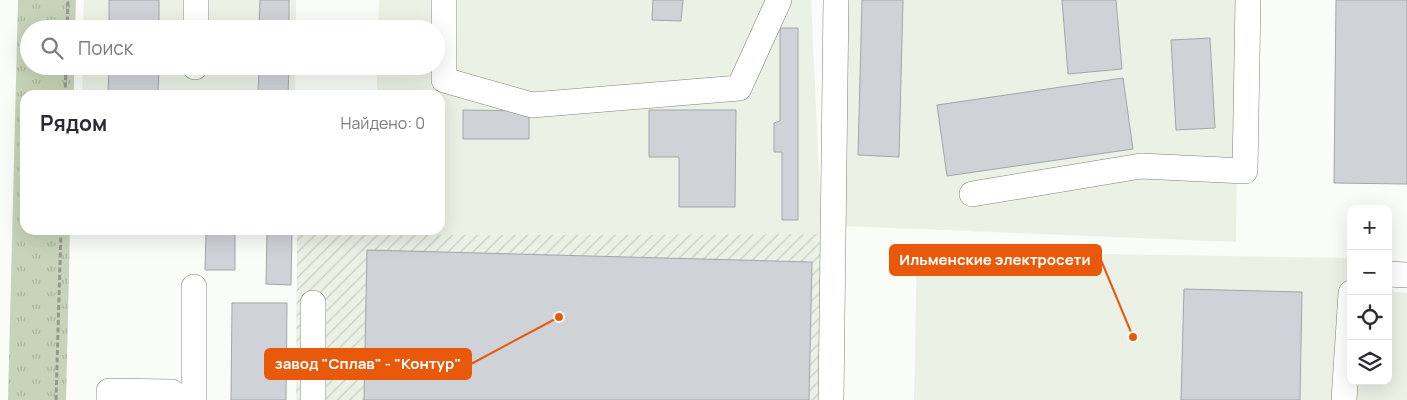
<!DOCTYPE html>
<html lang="ru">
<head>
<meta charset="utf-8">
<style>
  body { margin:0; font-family:Manrope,sans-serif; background:#f7f7f7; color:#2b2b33 }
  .controls { position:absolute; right:15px; bottom:15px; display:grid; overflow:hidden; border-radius:10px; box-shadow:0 5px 20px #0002 }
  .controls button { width:45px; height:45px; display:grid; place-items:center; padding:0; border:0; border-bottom:1px solid #e1e1e2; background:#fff; color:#2b2b33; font:25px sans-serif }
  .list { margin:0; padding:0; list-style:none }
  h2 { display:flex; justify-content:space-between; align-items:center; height:65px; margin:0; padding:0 20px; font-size:21px }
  h2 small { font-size:16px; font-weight:400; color:#7c7c81 }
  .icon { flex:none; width:28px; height:28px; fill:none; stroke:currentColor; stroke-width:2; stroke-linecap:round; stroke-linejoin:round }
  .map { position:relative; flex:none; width:1407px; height:400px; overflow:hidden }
  .search { position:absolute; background:#fff; box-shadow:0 5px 20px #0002; left:20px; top:20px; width:425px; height:55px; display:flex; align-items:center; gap:12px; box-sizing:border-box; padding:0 18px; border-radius:28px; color:#7c7c81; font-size:19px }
  .panel { position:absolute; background:#fff; box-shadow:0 5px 20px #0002; left:20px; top:90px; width:425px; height:145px; border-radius:15px }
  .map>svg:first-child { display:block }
  .built { fill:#ebf1e5 }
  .industrial { fill:url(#industrial-furrows) }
  .grass { fill:url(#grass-tufts) }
  .building { fill:#cfd2d7; stroke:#a3a6aa }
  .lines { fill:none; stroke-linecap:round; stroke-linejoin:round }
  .minor-casing { stroke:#7f827d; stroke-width:26 }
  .path { stroke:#969894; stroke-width:3; stroke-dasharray:5 2.5; stroke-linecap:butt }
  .minor { stroke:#fff; stroke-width:25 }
  .leader { fill:none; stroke:#e8590c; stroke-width:2 }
  .callout-dot { fill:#e8590c; stroke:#fafcf7; stroke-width:2 }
  .callout { fill:#e8590c; stroke:#e8590c; stroke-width:2 }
  .callout-label { font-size:15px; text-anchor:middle; font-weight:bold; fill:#fff }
</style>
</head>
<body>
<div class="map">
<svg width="1407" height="400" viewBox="0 0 1407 400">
  <defs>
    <pattern id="industrial-furrows" width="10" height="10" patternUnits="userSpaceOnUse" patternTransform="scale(1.25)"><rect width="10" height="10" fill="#ebf1e5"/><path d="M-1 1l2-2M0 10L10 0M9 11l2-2" fill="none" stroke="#c9cec4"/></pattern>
    <pattern id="grass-tufts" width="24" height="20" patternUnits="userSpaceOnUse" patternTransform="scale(1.25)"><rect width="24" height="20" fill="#c8d4b9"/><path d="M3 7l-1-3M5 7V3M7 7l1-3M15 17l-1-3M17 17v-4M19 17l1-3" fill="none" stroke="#abb59e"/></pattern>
  </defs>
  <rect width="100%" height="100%" fill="#fafcf7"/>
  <path class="built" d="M84,0H296V29H83Z
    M379,0H811L822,234L376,235V230H440V95H377V66H436V29H378Z
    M845,0H1238L1236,242L845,226Z
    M83,66H295V95H82Z
    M917,251L1351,258V381H1388V284L1395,292L1407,293V400H914Z"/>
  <path class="industrial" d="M297,230H376V235L822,234L820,400H296Z"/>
  <path class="grass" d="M18,0H76L75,29H29V66H74V95H25V230H70L66,400H8Z"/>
  <path class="building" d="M109,0H159V29H109Z
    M260,0H289V29H259Z
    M653,0H683L681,21L652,20Z
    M862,0H903L899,157L858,155Z
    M1062,0H1116L1122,69L1068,74Z
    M1336,0H1407V184L1334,183Z
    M780,28H798V220H782V152H774V123L780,121Z
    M1210,38L1215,128L1176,130L1171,40Z
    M109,66H159L158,95H108Z
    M259,66H289L288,95H258Z
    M1123,78L1133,149L947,176L937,105Z
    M463,110L529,111V139H463Z
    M649,110H736L735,207H679V157H649Z
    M206,230H235V270H205Z
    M267,230H292L291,285L266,284Z
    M367,250L812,262L809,400H364Z
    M1184,289L1302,292L1300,400H1181Z
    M232,303H287L286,400H231Z"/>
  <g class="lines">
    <g class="minor-casing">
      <path id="minor" d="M444,0V80L532,105L739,88L779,0
        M196,29V0
        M195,67V66
        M972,194L1141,166L1245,171L1248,0
        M1388,274L1407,275
        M194,287V400
        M109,400V391L172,392V400
        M313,400V303
        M831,400L836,0
        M1344,400L1351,293"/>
    </g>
    <path class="path" d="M67,29L68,0
      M65,95L66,66
      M56,400L61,230"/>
    <use href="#minor" class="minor"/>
  </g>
  <path class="leader" d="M1133 337L1101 260M559 317L471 364"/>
  <g class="callout-dot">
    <circle cx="1133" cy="337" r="5"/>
    <circle cx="559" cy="317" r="5"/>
  </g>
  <g class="callout">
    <rect x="890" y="245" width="211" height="30" rx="5"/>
    <rect x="265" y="349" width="206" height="30" rx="5"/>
  </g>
  <g class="callout-label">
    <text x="995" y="265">Ильменские электросети</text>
    <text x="368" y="369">завод "Сплав" - "Контур"</text>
  </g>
</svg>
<div class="controls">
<button>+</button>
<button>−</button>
<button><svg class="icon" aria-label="locate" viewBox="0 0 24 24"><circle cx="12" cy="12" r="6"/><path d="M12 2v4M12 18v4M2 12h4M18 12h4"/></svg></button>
<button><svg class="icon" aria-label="layers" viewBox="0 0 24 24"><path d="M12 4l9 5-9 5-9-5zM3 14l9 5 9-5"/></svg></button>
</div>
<div class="search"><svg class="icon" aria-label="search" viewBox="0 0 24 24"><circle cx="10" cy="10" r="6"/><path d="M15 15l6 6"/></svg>Поиск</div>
<section class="panel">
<h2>Рядом<small>Найдено: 0</small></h2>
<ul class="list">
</ul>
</section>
</div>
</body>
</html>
